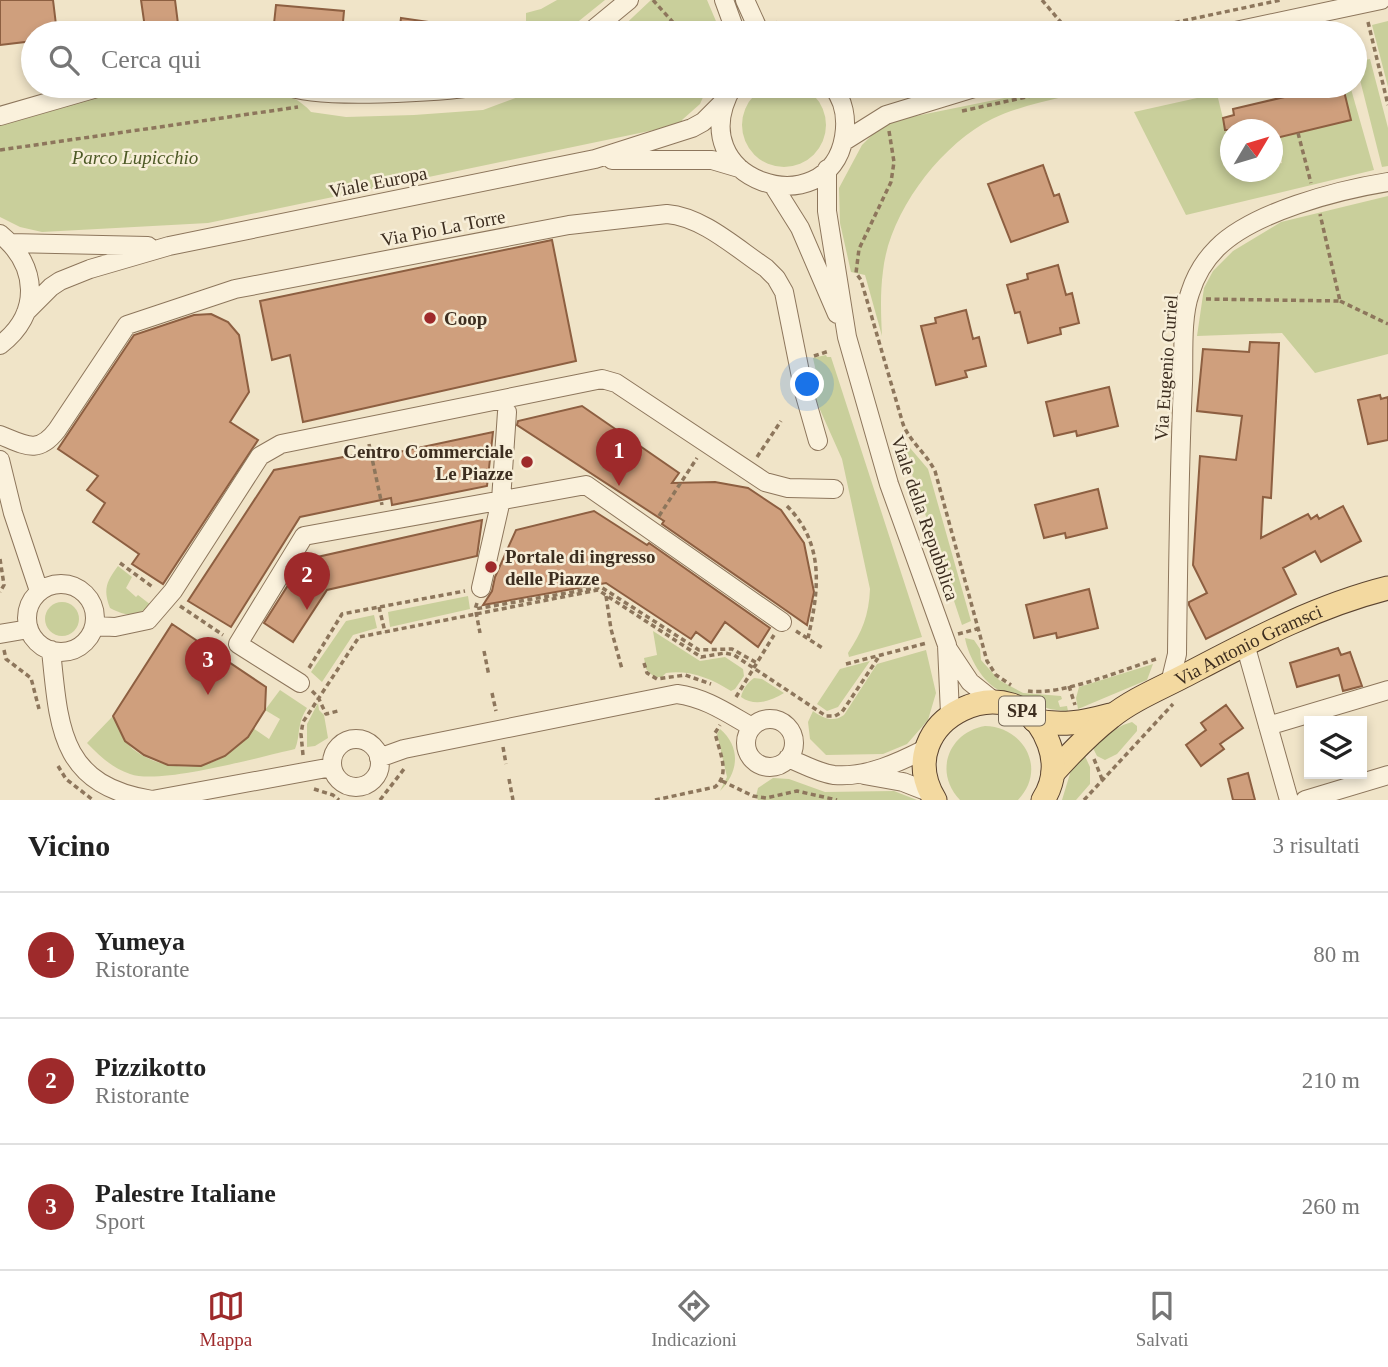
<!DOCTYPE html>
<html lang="it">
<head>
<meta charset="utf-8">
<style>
  body { margin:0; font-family:Georgia,serif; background:#f6f6f6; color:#222 }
  .controls { position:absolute; right:21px; bottom:21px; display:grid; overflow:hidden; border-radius:0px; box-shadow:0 4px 10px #0003 }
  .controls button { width:63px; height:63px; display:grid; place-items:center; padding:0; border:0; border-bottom:2px solid #e0e0e0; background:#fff; color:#222; font:35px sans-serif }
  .compass { position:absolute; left:1220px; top:119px; width:63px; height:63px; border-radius:50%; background:#fff; box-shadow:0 4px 10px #0003; rotate:52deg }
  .you { position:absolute; left:808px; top:385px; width:24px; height:24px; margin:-18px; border:5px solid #fff; border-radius:50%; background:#1a73e8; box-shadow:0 0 0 10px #1a73e833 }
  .badge { display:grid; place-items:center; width:46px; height:46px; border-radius:50%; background:#9e2a2b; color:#fff; font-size:23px; font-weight:700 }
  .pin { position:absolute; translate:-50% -58px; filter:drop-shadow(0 2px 4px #0008) }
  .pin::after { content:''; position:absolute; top:37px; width:24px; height:21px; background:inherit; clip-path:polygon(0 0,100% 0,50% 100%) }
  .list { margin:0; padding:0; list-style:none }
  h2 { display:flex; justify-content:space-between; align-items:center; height:91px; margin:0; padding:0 28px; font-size:30px }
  h2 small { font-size:23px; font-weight:400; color:#767676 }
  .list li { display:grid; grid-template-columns:46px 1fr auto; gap:21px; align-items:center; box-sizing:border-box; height:126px; padding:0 28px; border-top:2px solid #e0e0e0 }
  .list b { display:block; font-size:26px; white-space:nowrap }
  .list p { margin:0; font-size:23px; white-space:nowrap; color:#767676 }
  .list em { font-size:23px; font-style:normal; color:#767676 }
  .icon { flex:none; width:38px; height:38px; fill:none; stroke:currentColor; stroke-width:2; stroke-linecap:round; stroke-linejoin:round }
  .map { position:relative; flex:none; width:1388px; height:800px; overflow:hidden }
  .search { position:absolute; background:#fff; box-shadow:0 4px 10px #0003; left:21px; right:21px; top:21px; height:77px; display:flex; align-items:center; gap:18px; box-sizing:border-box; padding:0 24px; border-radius:38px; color:#767676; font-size:26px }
  .sheet { height:469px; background:#fff }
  nav { display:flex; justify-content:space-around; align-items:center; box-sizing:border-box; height:98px; border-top:2px solid #e0e0e0; background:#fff; font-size:19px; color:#767676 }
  nav a { display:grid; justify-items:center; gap:4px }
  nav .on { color:#9e2a2b }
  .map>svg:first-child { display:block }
  .green { fill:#c9cf9b }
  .building { fill:#cf9f7d; stroke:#8d5f41; stroke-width:2 }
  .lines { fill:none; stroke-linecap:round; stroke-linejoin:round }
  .minor-casing { stroke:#8d765c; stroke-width:20 }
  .major-casing { stroke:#5b4430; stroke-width:25 }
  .path { stroke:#8d765c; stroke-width:3.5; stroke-dasharray:5 3.5; stroke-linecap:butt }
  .minor { stroke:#faf1dc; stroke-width:18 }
  .major { stroke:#f3d9a0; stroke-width:23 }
  .poi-dot { fill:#9e2a2b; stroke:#f7eed8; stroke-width:2.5 }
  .labels { text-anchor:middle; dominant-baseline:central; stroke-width:5; stroke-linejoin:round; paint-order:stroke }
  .shield { fill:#f7eed8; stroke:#756857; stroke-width:2 }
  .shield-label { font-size:18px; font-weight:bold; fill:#3d2e20 }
  .park-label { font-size:19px; font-style:italic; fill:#4d5a26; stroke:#f7eed8 }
  .street-label { font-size:19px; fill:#3d2e20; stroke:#f7eed8 }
  .poi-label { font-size:19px; font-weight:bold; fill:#3d2e20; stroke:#f7eed8; text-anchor:start }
</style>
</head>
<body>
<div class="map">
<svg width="1388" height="800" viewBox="0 0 1388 800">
  <rect width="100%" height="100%" fill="#f0e4c8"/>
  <path class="green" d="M557,0H605L564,33H500V26L526,21V13L541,9Z
    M651,0H707L721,33H616Z
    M1388,21V87L1372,25Z
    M1370,59L1388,128V166L1382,167L1357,68H1355V62Z
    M742 125a42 42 0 1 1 84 0a42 42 0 1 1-84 0Z
    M126,86H274C286,95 301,100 311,112L346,117L414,115L483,110L548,86H708L700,104L682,120L683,124L208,223L42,232L20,227L0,217V120Z
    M1063,86H1111C1076,95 1024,103 992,119C940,145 889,213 883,271C880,293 881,315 882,336L865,275L851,272L840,223L839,188L862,145L880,127L891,121Z
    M1251,86H1272L1218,98L1230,147V172H1272L1273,165L1282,163L1280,155L1283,154L1279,137L1344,91L1351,89L1374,170L1186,215L1134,112Z
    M1388,196V354L1315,373L1282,333L1197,336L1204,288L1213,271L1233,251L1281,222Z
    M826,355L827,357H831L922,637L849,657L848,653C862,632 869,615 870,589L842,459L813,394L820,390L813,358Z
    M899,435L928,469L971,621L962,625Z
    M118,566L132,577L126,588L136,597L138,595L151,605C136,617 127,617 110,608C103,590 106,582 118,566Z
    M468,596L470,609L390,627L388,612Z
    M45 619a17 17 0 1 1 34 0a17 17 0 1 1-34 0Z
    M374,615L377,628L353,635L322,682L311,672L346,621Z
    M653,631L700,661L725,657L743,669L744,676L735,689L731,691C710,678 690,670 666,673L662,677H654L646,669L644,658L657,655Z
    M965,638L974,640L980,649L981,660L999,680L1023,693L1061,696L1062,699L1058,701L1060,707L1067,706L1068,711C1040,710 1040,703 1017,694C1012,692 1006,693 1001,691C983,684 968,656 965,638Z
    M926,650L936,693L928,720L907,744L883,754L826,755L810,739L808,722L813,711C823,718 833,723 844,715L877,664Z
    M870,661L838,707L827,711L817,704L840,669Z
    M1153,664L1147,680L1078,709L1076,698L1079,687Z
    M754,678L762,679L784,693C771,701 755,707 741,697C743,689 747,683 754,678Z
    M280,690L307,708C296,726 301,735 295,749C259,757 161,785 130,774C112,768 101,757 87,743L113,716C117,723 120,734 125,741C147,768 198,775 226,755C236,748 244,737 253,728L269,739L280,719L265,710Z
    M318,703L319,710L324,715L328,738L315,746L307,747V724Z
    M1132,722L1137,726V731L1117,754L1105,760L1097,756L1091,744L1123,725Z
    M985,726C1025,727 1047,770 1018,800H960C933,772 949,732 985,726Z
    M720,729C741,747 739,772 720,791L727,777L717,734Z
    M1083,752L1090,767V784L1076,800H1062L1072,767Z
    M773,778L789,779L825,792L894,791L917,800H758L756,796L758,788Z"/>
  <path class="building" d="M0,0H53L57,33H33V41L0,45Z
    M141,0H175L178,24L145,28Z
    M276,5L344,11L342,33H273Z
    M401,18L450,25V33H399Z
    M1336,89L1337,93L1344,91L1351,120L1272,139V130H1225L1223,118L1234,115L1233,109L1310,91L1311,95Z
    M1043,165L1054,196L1059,194L1068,222L1011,242L988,184Z
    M552,240L576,361L303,422L290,355L272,360L260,301Z
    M1058,265L1066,295L1072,293L1079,323L1060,328L1061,334L1028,343L1020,312L1015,313L1007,285L1028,279L1027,274Z
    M966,310L973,339L979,337L986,366L965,371L967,377L936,385L921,326L936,323L935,318Z
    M211,314L228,322L239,335L249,392L230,422L258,440L163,584L132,564L139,554L93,522L105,503L87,490L98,476L58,449L134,335L194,315Z
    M1250,342L1279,343L1271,498L1263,497L1261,538L1308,514L1311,519L1317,515L1319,519L1343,506L1361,541L1321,562L1315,551L1283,568L1296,594L1206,639L1189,605V602L1207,593L1193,565L1200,456L1236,460L1242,416L1197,411L1203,349L1249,352Z
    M1109,387L1118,426L1077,436L1076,431L1054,436L1046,402Z
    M1380,395L1381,399L1388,397V440L1368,444L1358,400Z
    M582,406L679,473L672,483L715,482L748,488L781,510L804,543L814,592L807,625L662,524L664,521L517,425L518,421Z
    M493,432L487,486L392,505L391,498L300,517L231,627L188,601L274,470L365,453L366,459Z
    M1098,489L1107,528L1066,538L1065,533L1044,538L1035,505Z
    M594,511L647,545L649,543L770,628L758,647L725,622L711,643L696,632L691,639L606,583L483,605L492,591L495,577L516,530Z
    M482,520L477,556L327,590L293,642L264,623L304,560Z
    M1089,589L1098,628L1057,638L1056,633L1034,638L1026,605Z
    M172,624L266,687L265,710L248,737L225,756L201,766L168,765L144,755L125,741L113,716Z
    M1338,648L1341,655L1350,652L1362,686L1343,691L1339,675L1297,687L1290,663Z
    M1226,705L1243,728L1220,744L1224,749L1201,766L1186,745L1206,730L1201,723Z
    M1248,773L1255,800H1233L1228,779Z"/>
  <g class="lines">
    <g class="minor-casing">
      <path id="minor" d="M724,0L736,33
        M745,0L760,33
        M589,33L629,0
        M1226,33L1381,0
        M287,86C316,100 444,92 479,86
        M733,86C677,182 829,227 844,137C847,119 844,100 832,86
        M878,86L953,88
        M0,116L104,86
        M843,142L886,115L981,86
        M612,160H712L739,168
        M827,169V211L847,337L889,484L947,645L950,714
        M773,185L800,228L837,314
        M0,234C39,266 41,314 0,345
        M10,243L148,246
        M26,312L51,287L60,281L90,269L169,246L595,159L692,128L703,122L726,99
        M0,435C25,445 38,455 57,430L127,325L235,289L569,225L667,214C703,217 736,248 766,268L776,278L784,292L804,392L818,441
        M0,460L13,513L39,591
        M27 618a34 34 0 1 1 68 0a34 34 0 1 1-68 0Z
        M481,588L501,500L507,412
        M94,626L115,627L148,620L173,591L260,456L281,444L602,379L616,383L765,482L788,488L834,489
        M0,634L29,629
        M1245,644L1289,800
        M948,649L970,682L995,702
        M51,650C59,729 60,785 152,800L332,767
        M300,683L238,644L304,536L586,485L782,622
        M1170,683L1177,654C1178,564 1179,473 1183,383C1184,357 1181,318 1190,293C1195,277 1205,260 1217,248C1253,212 1338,190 1388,182
        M746 743a24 24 0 1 1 48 0a24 24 0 1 1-48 0Z
        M1268,726L1388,690
        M332 763a24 24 0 1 1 48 0a24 24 0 1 1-48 0Z
        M379,758L404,749L677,694C706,698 727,713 752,727
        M788,758C803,764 818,773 834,775C866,778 900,762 927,748L928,745
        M864,775L903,782L931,793
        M1305,800L1388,775"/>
    </g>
    <g class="major-casing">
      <g id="major">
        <path d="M1034,720C1061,727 1084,722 1110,715"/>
        <path id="s1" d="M1053,773C1071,753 1089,734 1111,717C1132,700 1161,688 1186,675C1251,641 1316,606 1388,588"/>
        <path d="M935,800C886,720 1018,657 1049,744C1056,763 1054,783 1043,800"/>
      </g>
    </g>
    <path class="path" d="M653,0L678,28L686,33L716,25
      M1042,0L1070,33
      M775,22L788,33
      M1368,22L1388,105
      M1125,33L1281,0
      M1318,33L1333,30
      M493,96L524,86
      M962,111L1077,86
      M889,131L894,162L891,182L859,249L856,273L861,280L903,424C910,442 926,453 935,471L987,661L996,675L1011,685
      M1298,133L1311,183
      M0,150L298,107
      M1206,299L1340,301L1320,214
      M1340,301L1388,324
      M814,356L829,351
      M369,444L382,505
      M757,457L781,421
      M787,506C825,544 819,590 808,638
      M659,516L697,458
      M0,559L4,585L0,592
      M120,563L154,588
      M606,596L611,629L622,669
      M477,603L475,609L601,587L699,650L732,649L757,663
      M180,606L223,635
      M379,607L385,632
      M476,612L480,633
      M796,631L824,649
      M958,634L977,629
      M4,650L6,659L31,678L39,709
      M484,651L489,676
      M644,663L647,673L657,679L685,675L711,684
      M846,664L927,643
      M309,668L342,614L465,591
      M1069,686L1075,705
      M312,691L318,697L326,714L338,711
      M1028,691C1061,696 1125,669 1159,658
      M492,693L496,711
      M736,697L774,635
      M503,747L506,764
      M303,755L301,734L303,722L359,637L598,590L701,657L725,653L734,655L826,716H835L842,712L880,655
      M1094,759L1102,779
      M58,766L66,779L93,800
      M509,779L513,800
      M722,781L753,796L766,798L797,791L837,800
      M314,789L333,795L339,800
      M380,800L404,769
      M655,800L715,787C731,774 719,751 715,733L720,725
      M1084,800L1173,704"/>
    <use href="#minor" class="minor"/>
    <use href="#major" class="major"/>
  </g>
  <g class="poi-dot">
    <circle cx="430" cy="318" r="7"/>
    <circle cx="527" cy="462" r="7"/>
    <circle cx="491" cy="567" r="7"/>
  </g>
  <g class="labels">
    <rect class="shield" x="999" y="696.5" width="46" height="29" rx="5"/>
    <g class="shield-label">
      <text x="1022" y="711">SP4</text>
    </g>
    <g class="park-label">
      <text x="135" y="157">Parco Lupicchio</text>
    </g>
    <g class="street-label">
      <text transform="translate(378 182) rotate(-11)">Viale Europa</text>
      <text transform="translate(443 228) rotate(-11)">Via Pio La Torre</text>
      <text transform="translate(1166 368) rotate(-86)">Via Eugenio Curiel</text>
      <text transform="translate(925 518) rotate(71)">Viale della Repubblica</text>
      <text stroke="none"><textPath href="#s1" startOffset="236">Via Antonio Gramsci</textPath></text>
    </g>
    <g class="poi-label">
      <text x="444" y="318">Coop</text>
      <text x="513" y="451" text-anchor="end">Centro Commerciale<tspan x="513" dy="22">Le Piazze</tspan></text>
      <text x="505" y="556">Portale di ingresso<tspan x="505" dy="22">delle Piazze</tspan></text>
    </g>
  </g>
</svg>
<div class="controls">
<button><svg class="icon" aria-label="layers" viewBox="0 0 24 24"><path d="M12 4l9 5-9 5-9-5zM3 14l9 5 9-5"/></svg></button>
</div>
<svg class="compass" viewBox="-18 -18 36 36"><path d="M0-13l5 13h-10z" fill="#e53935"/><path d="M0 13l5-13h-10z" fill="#767676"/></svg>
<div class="you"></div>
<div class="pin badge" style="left:619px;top:486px">1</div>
<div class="pin badge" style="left:307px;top:610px">2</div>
<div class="pin badge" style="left:208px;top:695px">3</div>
<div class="search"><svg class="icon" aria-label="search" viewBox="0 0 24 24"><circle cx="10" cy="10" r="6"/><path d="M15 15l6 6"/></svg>Cerca qui</div>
</div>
<section class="sheet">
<h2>Vicino<small>3 risultati</small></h2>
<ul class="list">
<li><span class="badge">1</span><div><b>Yumeya</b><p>Ristorante</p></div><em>80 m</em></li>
<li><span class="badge">2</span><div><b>Pizzikotto</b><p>Ristorante</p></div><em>210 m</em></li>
<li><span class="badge">3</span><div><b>Palestre Italiane</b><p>Sport</p></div><em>260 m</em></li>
</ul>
</section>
<nav>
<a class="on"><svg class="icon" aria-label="map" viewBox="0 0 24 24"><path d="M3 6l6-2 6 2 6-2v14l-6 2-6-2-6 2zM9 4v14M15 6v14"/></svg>Mappa</a>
<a><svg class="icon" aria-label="directions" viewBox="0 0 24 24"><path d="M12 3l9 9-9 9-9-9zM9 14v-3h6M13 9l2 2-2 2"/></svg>Indicazioni</a>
<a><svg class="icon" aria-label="saved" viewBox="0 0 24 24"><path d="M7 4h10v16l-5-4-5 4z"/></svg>Salvati</a>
</nav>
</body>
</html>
